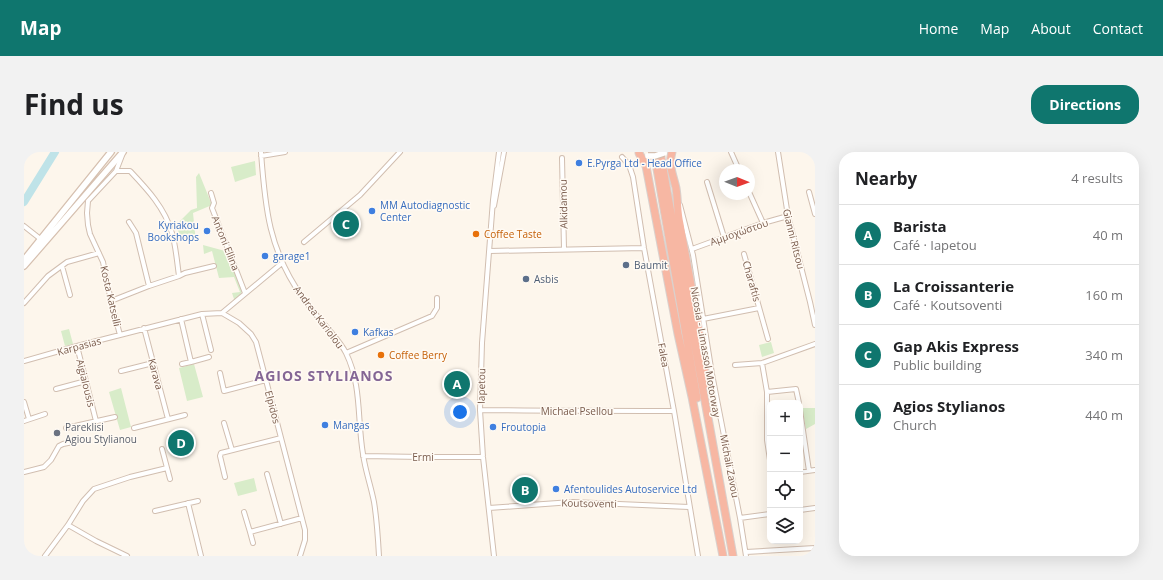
<!DOCTYPE html>
<html lang="en">
<head>
<meta charset="utf-8">
<style>
  body { margin:0; font-family:"Open Sans",sans-serif; background:#f2f2f2; color:#202124 }
  .controls { position:absolute; right:12px; bottom:12px; display:grid; overflow:hidden; border-radius:8px; box-shadow:0 4px 16px #0002 }
  .controls button { width:36px; height:36px; display:grid; place-items:center; padding:0; border:0; border-bottom:1px solid #e0e0e0; background:#fff; color:#202124; font:20px sans-serif }
  .compass { position:absolute; left:695px; top:12px; width:36px; height:36px; border-radius:50%; background:#fff; box-shadow:0 4px 16px #0002; rotate:91deg }
  .you { position:absolute; left:436px; top:260px; width:14px; height:14px; margin:-10px; border:3px solid #fff; border-radius:50%; background:#1a73e8; box-shadow:0 0 0 6px #1a73e833 }
  .badge { display:grid; place-items:center; width:26px; height:26px; border-radius:50%; background:#0f766e; color:#fff; font-size:13px; font-weight:700 }
  .pin { position:absolute; translate:-50% -50%; border:2px solid #fff; box-shadow:0 1px 4px #0006 }
  .list { margin:0; padding:0; list-style:none }
  h2 { display:flex; justify-content:space-between; align-items:center; height:52px; margin:0; padding:0 16px; font-size:17px }
  h2 small { font-size:13px; font-weight:400; color:#757577 }
  .list li { display:grid; grid-template-columns:26px 1fr auto; gap:12px; align-items:center; box-sizing:border-box; height:60px; padding:0 16px; border-top:1px solid #e0e0e0 }
  .list b { display:block; font-size:15px; white-space:nowrap }
  .list p { margin:0; font-size:13px; white-space:nowrap; color:#757577 }
  .list em { font-size:13px; font-style:normal; color:#757577 }
  .icon { flex:none; width:22px; height:22px; fill:none; stroke:currentColor; stroke-width:2; stroke-linecap:round; stroke-linejoin:round }
  .map { position:relative; flex:none; width:791px; height:404px; overflow:hidden; border-radius:16px }
  header { display:flex; align-items:center; gap:24px; box-sizing:border-box; height:56px; padding:0 20px; background:#0f766e; color:#fff }
  header strong { font-size:19px }
  nav { display:flex; gap:22px; margin-inline-start:auto; font-size:14px }
  .intro { display:flex; align-items:center; justify-content:space-between; box-sizing:border-box; height:96px; padding:0 24px }
  h1 { margin:0; font-size:28px }
  .button { padding:10px 18px; border-radius:16px; background:#0f766e; color:#fff; font-size:14px; font-weight:700 }
  main { display:flex; gap:24px; padding:0 24px }
  aside { flex:1; background:#fff; border-radius:16px; box-shadow:0 4px 16px #0002 }
  .map>svg:first-child { display:block }
  .green { fill:#d8ecc9 }
  .lines { fill:none; stroke-linecap:round; stroke-linejoin:round }
  .river { stroke:#bfe3e8; stroke-width:8 }
  .street-casing { stroke:#d1beb0; stroke-width:6 }
  .secondary-casing { stroke:#d6c0b0; stroke-width:8 }
  .highway-casing { stroke:#dad1cd; stroke-width:9 }
  .street { stroke:#fff; stroke-width:4 }
  .secondary { stroke:#fff; stroke-width:5.5 }
  .highway { stroke:#f7b7a3; stroke-width:7 }
  .secondary-bridge-casing { stroke:#d6c0b0; stroke-width:8; stroke-linecap:butt }
  .secondary-bridge { stroke:#fff; stroke-width:5.5 }
  .shop-dot { fill:#3f7fe0; stroke:#fffaf3; stroke-width:1.5 }
  .food-dot { fill:#e8710a; stroke:#fffaf3; stroke-width:1.5 }
  .service-dot { fill:#5c6f8a; stroke:#fffaf3; stroke-width:1.5 }
  .worship-dot { fill:#6b7280; stroke:#fffaf3; stroke-width:1.5 }
  .labels { text-anchor:middle; dominant-baseline:central; stroke-width:3; stroke-linejoin:round; paint-order:stroke }
  .shop-label { font-size:10px; fill:#366cbe; stroke:#fffaf3; text-anchor:start }
  .street-label { font-size:10px; fill:#7a5c4d; stroke:#fffaf3 }
  .food-label { font-size:10px; fill:#c56008; stroke:#fffaf3; text-anchor:start }
  .service-label { font-size:10px; fill:#4e5e75; stroke:#fffaf3; text-anchor:start }
  .worship-label { font-size:10px; fill:#5b616d; stroke:#fffaf3; text-anchor:start }
  .district-label { font-size:14px; font-weight:bold; letter-spacing:1px; fill:#846695; stroke:#fffaf3 }
</style>
</head>
<body>
<header>
<strong>Map</strong>
<nav><a>Home</a><a>Map</a><a>About</a><a>Contact</a></nav>
</header>
<div class="intro"><h1>Find us</h1><a class="button">Directions</a></div>
<main>
<div class="map">
<svg width="791" height="404" viewBox="0 0 791 404">
  <rect width="100%" height="100%" fill="#fdf6ec"/>
  <path class="green" d="M231,9L232,23L211,30L207,15Z
    M175,21L188,53L169,61L172,90L155,84L153,72L167,58L173,56L172,25Z
    M179,93L201,99L219,138L214,146L209,150L210,147L208,141L216,140L210,125L195,126L188,99L180,102Z
    M45,177L49,192L41,194L37,179Z
    M747,190L750,201L738,205L735,193Z
    M170,212L179,245L163,249L155,216Z
    M97,236L107,275L96,278L85,240Z
    M778,256H791V272L782,277Z
    M230,326L233,339L214,344L210,331Z"/>
  <g class="lines">
    <path class="river" d="M0,50L31,0"/>
    <g class="street-casing">
      <path id="street" d="M237,0C241,56 245,99 279,146C287,158 297,168 306,179C312,186 318,193 322,201C338,234 333,267 339,302C341,318 347,334 350,350C353,368 354,386 355,404
        M707,0L715,18
        M754,0L764,64L786,150L791,173
        M237,4L261,0
        M598,5L605,13L609,25L620,96L650,259L674,404
        M538,6L540,97
        M92,19H106C123,37 141,56 148,81C152,95 153,110 155,124
        M683,30L700,85
        M725,40L739,71
        M785,40L791,62
        M187,41L190,51L188,56L221,141
        M656,53L669,103L688,222L716,366L722,404
        M470,54L480,0
        M105,70L112,81L125,134
        M0,74L19,89
        M280,90L336,43L376,0
        M668,97L739,71L764,64
        M466,99L620,96
        M720,102L744,187
        M38,114L46,143
        M87,149L125,134L155,124L161,121L190,114
        M0,151L24,124L43,110L75,101
        M198,161L258,111
        M178,162L187,198
        M157,167L167,210L158,212
        M679,167L735,156
        M120,176L144,267
        M96,183L87,149L79,110L66,82L64,73L63,61L64,49L92,19L99,1
        M53,194L72,269
        M322,201L408,164L413,156V146
        M0,209L53,194L178,162L198,161L215,171L227,182L232,190L237,209L281,378V388L276,404
        M167,210L185,205
        M738,211L743,240V288L746,308
        M711,213L738,211L791,192
        M97,219L129,211
        M196,221L200,239L242,228
        M32,237L62,229
        M743,240L772,237L775,251
        M0,250L5,267
        M456,258C521,259 586,259 650,259
        M776,258L785,319
        M0,269L21,262
        M200,271L208,298
        M42,276L91,265
        M110,276L161,263
        M138,297L146,327
        M339,304L398,305H459
        M0,320L20,315L27,308L35,294L39,292L49,290
        M776,320L791,318
        M243,322L257,372
        M201,325L196,304L197,301L257,286
        M164,351L177,404
        M465,356L548,350L665,355
        M776,358L791,356
        M131,359L174,349
        M220,360L226,380
        M716,366L746,362
        M44,373L72,389L103,404
        M229,391L226,380L278,366
        M722,400L791,396
        M21,404L44,373L59,349L70,337L106,325L143,316
        M470,404L459,305L456,258L458,191L469,48L475,0"/>
    </g>
    <g class="secondary-casing">
      <path id="secondary" d="M0,108L87,0
        M0,114L99,0"/>
    </g>
    <g class="highway-casing">
      <path id="highway" d="M630,0L673,246
        M636,0L709,404
        M648,0C644,14 649,22 652,36C654,48 653,60 656,72C665,126 677,178 682,232
        M615,1L622,14L654,182L668,245L699,404"/>
    </g>
    <use href="#street" class="street"/>
    <use href="#secondary" class="secondary"/>
    <use href="#highway" class="highway"/>
    <g class="secondary-bridge-casing">
      <path id="secondary-bridge" d="M624,4H631L640,1"/>
    </g>
    <use href="#secondary-bridge" class="secondary-bridge"/>
  </g>
  <g class="shop-dot">
    <circle cx="555" cy="11" r="4"/>
    <circle cx="348" cy="59" r="4"/>
    <circle cx="183" cy="79" r="4"/>
    <circle cx="241" cy="104" r="4"/>
    <circle cx="331" cy="180" r="4"/>
    <circle cx="301" cy="273" r="4"/>
    <circle cx="469" cy="275" r="4"/>
    <circle cx="532" cy="337" r="4"/>
  </g>
  <g class="food-dot">
    <circle cx="452" cy="82" r="4"/>
    <circle cx="357" cy="203" r="4"/>
  </g>
  <g class="service-dot">
    <circle cx="602" cy="113" r="4"/>
    <circle cx="502" cy="127" r="4"/>
  </g>
  <circle class="worship-dot" cx="33" cy="281" r="4"/>
  <g class="labels">
    <g class="shop-label">
      <text x="563" y="11">E.Pyrga Ltd - Head Office</text>
      <text x="356" y="53">MM Autodiagnostic<tspan x="356" dy="12">Center</tspan></text>
      <text x="175" y="73" text-anchor="end">Kyriakou<tspan x="175" dy="12">Bookshops</tspan></text>
      <text x="249" y="104">garage1</text>
      <text x="339" y="180">Kafkas</text>
      <text x="309" y="273">Mangas</text>
      <text x="477" y="275">Froutopia</text>
      <text x="540" y="337">Afentoulides Autoservice Ltd</text>
    </g>
    <g class="street-label">
      <text transform="translate(539 52) rotate(-91)">Alkidamou</text>
      <text transform="translate(715 80) rotate(-19)">Αμμοχώστου</text>
      <text transform="translate(770 87) rotate(76)">Gianni Ritsou</text>
      <text transform="translate(202 91) rotate(68)">Antoni Ellina</text>
      <text transform="translate(728 129) rotate(74)">Charaftis</text>
      <text transform="translate(87 144) rotate(77)">Kosta Katselli</text>
      <text transform="translate(295 165) rotate(53)">Andrea Kariolou</text>
      <text transform="translate(55 194) rotate(-15)">Karpasias</text>
      <text transform="translate(682 200) rotate(80)">Nicosia - Limassol Motorway</text>
      <text transform="translate(640 203) rotate(79)">Falea</text>
      <text transform="translate(132 222) rotate(75)">Karava</text>
      <text transform="translate(62 231) rotate(76)">Aigialousis</text>
      <text transform="translate(457 234) rotate(-89)">Iapetou</text>
      <text transform="translate(249 255) rotate(75)">Elpidos</text>
      <text x="553" y="259">Michael Psellou</text>
      <text x="399" y="305">Ermi</text>
      <text transform="translate(706 314) rotate(79)">Michali Zavou</text>
      <text transform="translate(565 351) rotate(1)">Koutsoventi</text>
    </g>
    <g class="food-label">
      <text x="460" y="82">Coffee Taste</text>
      <text x="365" y="203">Coffee Berry</text>
    </g>
    <g class="service-label">
      <text x="610" y="113">Baumit</text>
      <text x="510" y="127">Asbis</text>
    </g>
    <g class="worship-label">
      <text x="41" y="275">Pareklisi<tspan x="41" dy="12">Agiou Stylianou</tspan></text>
    </g>
    <g class="district-label">
      <text x="300" y="223">AGIOS STYLIANOS</text>
    </g>
  </g>
</svg>
<div class="controls">
<button>+</button>
<button>−</button>
<button><svg class="icon" aria-label="locate" viewBox="0 0 24 24"><circle cx="12" cy="12" r="6"/><path d="M12 2v4M12 18v4M2 12h4M18 12h4"/></svg></button>
<button><svg class="icon" aria-label="layers" viewBox="0 0 24 24"><path d="M12 4l9 5-9 5-9-5zM3 14l9 5 9-5"/></svg></button>
</div>
<svg class="compass" viewBox="-18 -18 36 36"><path d="M0-13l5 13h-10z" fill="#e53935"/><path d="M0 13l5-13h-10z" fill="#757577"/></svg>
<div class="you"></div>
<div class="pin badge" style="left:433px;top:232px">A</div>
<div class="pin badge" style="left:501px;top:338px">B</div>
<div class="pin badge" style="left:322px;top:72px">C</div>
<div class="pin badge" style="left:157px;top:291px">D</div>
</div>
<aside>
<h2>Nearby<small>4 results</small></h2>
<ul class="list">
<li><span class="badge">A</span><div><b>Barista</b><p>Café · Iapetou</p></div><em>40 m</em></li>
<li><span class="badge">B</span><div><b>La Croissanterie</b><p>Café · Koutsoventi</p></div><em>160 m</em></li>
<li><span class="badge">C</span><div><b>Gap Akis Express</b><p>Public building</p></div><em>340 m</em></li>
<li><span class="badge">D</span><div><b>Agios Stylianos</b><p>Church</p></div><em>440 m</em></li>
</ul>
</aside>
</main>
</body>
</html>
